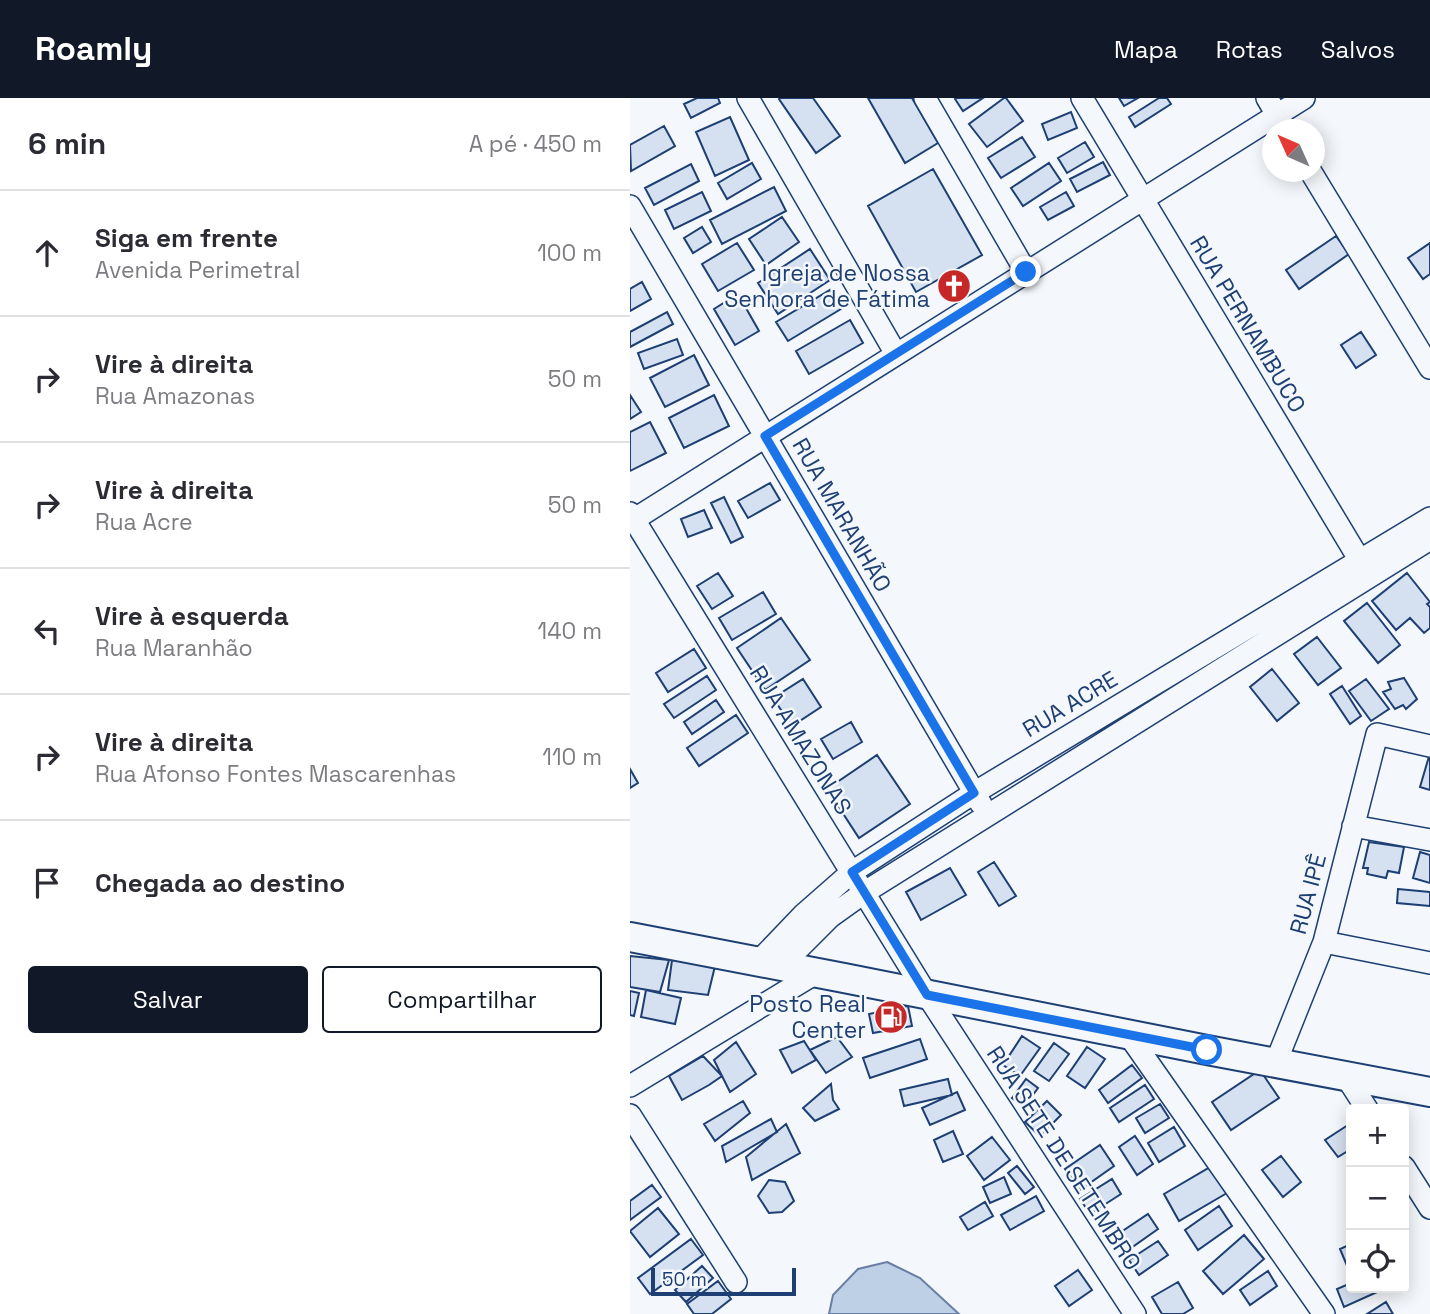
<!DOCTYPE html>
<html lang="pt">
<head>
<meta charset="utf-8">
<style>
  body { margin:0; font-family:"Space Grotesk",sans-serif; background:#f7f7f7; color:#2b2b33 }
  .controls { position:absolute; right:21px; bottom:21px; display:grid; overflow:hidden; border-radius:7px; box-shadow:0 4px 18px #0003 }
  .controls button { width:63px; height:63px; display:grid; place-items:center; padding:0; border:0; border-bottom:2px solid #e1e1e2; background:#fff; color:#2b2b33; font:35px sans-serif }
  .compass { position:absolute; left:632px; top:21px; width:63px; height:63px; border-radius:50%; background:#fff; box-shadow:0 4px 18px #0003; rotate:315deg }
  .scale { position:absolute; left:21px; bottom:18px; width:145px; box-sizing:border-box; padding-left:7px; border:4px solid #1d3f73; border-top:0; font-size:19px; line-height:24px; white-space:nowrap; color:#1d3f73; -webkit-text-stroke:5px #f4f7fb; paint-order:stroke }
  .stop { position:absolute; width:21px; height:21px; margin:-16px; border:5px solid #1a73e8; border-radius:50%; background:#fff }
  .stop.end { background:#1a73e8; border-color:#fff; box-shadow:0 2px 7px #0008 }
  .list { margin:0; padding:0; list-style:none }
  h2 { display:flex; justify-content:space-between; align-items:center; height:91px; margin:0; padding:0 28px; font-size:30px }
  h2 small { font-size:23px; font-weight:400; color:#7c7c81 }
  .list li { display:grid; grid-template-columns:46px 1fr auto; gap:21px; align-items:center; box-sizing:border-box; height:126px; padding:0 28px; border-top:2px solid #e1e1e2 }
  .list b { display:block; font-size:26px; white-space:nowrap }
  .list p { margin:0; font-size:23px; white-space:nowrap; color:#7c7c81 }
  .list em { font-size:23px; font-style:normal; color:#7c7c81 }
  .actions { display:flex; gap:14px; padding:21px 28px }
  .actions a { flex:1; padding:16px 0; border:2px solid #111827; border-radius:7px; text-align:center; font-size:24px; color:#111827 }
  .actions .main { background:#111827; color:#fff }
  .icon { flex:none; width:38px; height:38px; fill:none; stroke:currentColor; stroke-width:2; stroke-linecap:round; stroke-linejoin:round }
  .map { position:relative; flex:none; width:800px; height:1216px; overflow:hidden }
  header { display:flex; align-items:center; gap:42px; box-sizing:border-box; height:98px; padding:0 35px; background:#111827; color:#fff }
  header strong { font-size:33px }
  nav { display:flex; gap:38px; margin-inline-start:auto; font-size:24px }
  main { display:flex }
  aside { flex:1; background:#fff }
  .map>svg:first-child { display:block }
  .water { fill:#bed0e5; stroke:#687fa3; stroke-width:2 }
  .building { fill:#d5e0f0; stroke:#1d3f73; stroke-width:2 }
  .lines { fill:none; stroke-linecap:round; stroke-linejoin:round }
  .minor-casing { stroke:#1d3f73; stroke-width:24 }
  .major-casing { stroke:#1d3f73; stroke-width:32 }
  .minor { stroke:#f4f7fb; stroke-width:21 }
  .major { stroke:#f4f7fb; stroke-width:28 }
  .route { stroke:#1a73e8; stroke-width:9 }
  .labels { text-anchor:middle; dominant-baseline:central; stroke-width:5; stroke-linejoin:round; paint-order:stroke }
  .poi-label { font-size:23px; fill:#1d3f73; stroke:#f4f7fb; text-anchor:end }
  .street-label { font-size:23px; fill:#1d3f73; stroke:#f4f7fb }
</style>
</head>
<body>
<header>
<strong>Roamly</strong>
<nav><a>Mapa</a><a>Rotas</a><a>Salvos</a></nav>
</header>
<main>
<aside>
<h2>6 min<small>A pé · 450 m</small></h2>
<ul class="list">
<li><svg class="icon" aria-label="ahead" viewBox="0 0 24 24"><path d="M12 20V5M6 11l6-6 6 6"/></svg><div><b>Siga em frente</b><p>Avenida Perimetral</p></div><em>100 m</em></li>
<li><svg class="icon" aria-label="right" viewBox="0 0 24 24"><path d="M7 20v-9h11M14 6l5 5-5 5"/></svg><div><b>Vire à direita</b><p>Rua Amazonas</p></div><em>50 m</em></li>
<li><svg class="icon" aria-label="right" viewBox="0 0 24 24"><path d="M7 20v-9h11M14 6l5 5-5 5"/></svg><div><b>Vire à direita</b><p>Rua Acre</p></div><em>50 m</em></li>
<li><svg class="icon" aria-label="left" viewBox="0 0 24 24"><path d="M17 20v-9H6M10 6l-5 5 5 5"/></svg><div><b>Vire à esquerda</b><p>Rua Maranhão</p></div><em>140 m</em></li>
<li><svg class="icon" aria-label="right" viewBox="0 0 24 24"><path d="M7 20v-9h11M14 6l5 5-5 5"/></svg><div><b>Vire à direita</b><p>Rua Afonso Fontes Mascarenhas</p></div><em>110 m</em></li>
<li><svg class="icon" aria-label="arrive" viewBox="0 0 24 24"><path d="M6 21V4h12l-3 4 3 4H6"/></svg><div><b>Chegada ao destino</b></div></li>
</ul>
<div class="actions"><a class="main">Salvar</a><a>Compartilhar</a></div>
</aside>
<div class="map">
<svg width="800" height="1216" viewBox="0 0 800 1216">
  <rect width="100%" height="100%" fill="#f4f7fb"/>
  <path class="water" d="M257,1164L290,1180L329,1216H199L203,1197L228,1171Z"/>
  <path class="building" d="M67,0H88L90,5L61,20L54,6Z
    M150,0H183L210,38L186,55L149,1Z
    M238,0H282L308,45L275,65Z
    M327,0H353L333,13L325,1Z
    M374,0H376L393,23L357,49L339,26Z
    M489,0H508L494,8Z
    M529,0H537L541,6L505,29L499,19Z
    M441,14L447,30L418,42L412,26Z
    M100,19L119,62L85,78L66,34Z
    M34,28L45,48L1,73L0,47Z
    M392,39L405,59L371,80L358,60Z
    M455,44L464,59L437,75L428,60Z
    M473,64L480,77L447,94L440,81Z
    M122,65L131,81L97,101L88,85Z
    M419,65L431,83L393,108L381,90Z
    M61,66L69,83L24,107L15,90Z
    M303,71L352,157L286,194L238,108Z
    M144,89L156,113L92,146L80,122Z
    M72,94L81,113L44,131L35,112Z
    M436,94L444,108L418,122L410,109Z
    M152,119L169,144L136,167L119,141Z
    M72,129L81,144L63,155L54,140Z
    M706,138L719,156L669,191L656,172Z
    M107,145L124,172L88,193L72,166Z
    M800,145V176L793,181L778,160Z
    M180,151L200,182L148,216L128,185Z
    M12,184L21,201L0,213V191Z
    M200,192L211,211L158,243L146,224Z
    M108,196L129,233L105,247L84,211Z
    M37,214L43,226L0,249V234Z
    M220,222L233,245L179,276L166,253Z
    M731,234L746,257L726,270L711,247Z
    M47,241L53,257L14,271L8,255Z
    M64,257L79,287L35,309L20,280Z
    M0,297L11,314L0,321Z
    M84,297L99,328L54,350L39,320Z
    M20,324L36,355L0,373V334Z
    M140,385L150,402L118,420L108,403Z
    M94,399L113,439L101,445L81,405Z
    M74,412L82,430L58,439L51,421Z
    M88,475L103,498L82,511L67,488Z
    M777,475L800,504L797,506L800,509V530L794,535L780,520L766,532L742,503Z
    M133,494L146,516L102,542L89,520Z
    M737,505L770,547L748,565L714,523Z
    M151,520L180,562L135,592L107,550Z
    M687,539L711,570L688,587L664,556Z
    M64,551L76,570L38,594L26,575Z
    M642,571L669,605L647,623L620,589Z
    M77,578L86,592L44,620L34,606Z
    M774,580L787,601L776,611L773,607L765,611L753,594L761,591L758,584Z
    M173,581L191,609L162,628L143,600Z
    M736,581L759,611L741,623L719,593Z
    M712,588L731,618L720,626L700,596Z
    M86,602L94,614L62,636L54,624Z
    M106,617L118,635L69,668L57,650Z
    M221,624L232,644L203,661L191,641Z
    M800,655V692L790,689Z
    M247,657L280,706L229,740L197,691Z
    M0,671L8,685L0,690Z
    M739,744L774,749L769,775L758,773L756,780L737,776L738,770H733Z
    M790,754L800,757V785L783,780Z
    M364,764L386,798L369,808L348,774Z
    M320,770L336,797L291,822L276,794Z
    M768,791L800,794V808L767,805Z
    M0,858L39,862L30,894L0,889Z
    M42,862L85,868L78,897L38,892Z
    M16,892L51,900L45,926L11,919Z
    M0,893L9,895L4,918L0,917Z
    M278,908L282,928L243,935L239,916Z
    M392,938L410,950L390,978L373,967Z
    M207,939L222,959L196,975L180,952Z
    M290,941L297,961L240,980L233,960Z
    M174,943L186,962L162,975L150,952Z
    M106,944L126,976L100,994L84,962Z
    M424,945L439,956L419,983L404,973Z
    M457,949L475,961L455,990L437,978Z
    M73,958L92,978L79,987L52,1002L39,978Z
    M502,967L512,980L478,1005L469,992Z
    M630,972L649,1000L601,1032L582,1004Z
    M318,981L322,997L274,1008L270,992Z
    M396,981L408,990L394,1009L382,1000Z
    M201,986L203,1002L209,1011L185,1023L173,1010Z
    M515,987L524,1001L489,1024L480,1010Z
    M327,994L335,1012L300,1027L292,1010Z
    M113,1003L120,1015L85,1043L74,1026Z
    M417,1003L431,1017L410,1038L395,1024Z
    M530,1006L539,1020L515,1035L506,1020Z
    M141,1021L147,1034L96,1064L92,1048Z
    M721,1025V1051L708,1059L695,1042Z
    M156,1026L170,1055L122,1082L116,1059Z
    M544,1029L555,1048L529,1064L518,1045Z
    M323,1033L333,1056L313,1064L304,1042Z
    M505,1038L523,1066L507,1077L489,1049Z
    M362,1039L380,1062L354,1082L337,1058Z
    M470,1047L484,1068L450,1092L435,1071Z
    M651,1058L671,1084L653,1099L632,1072Z
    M387,1068L404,1089L395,1096L378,1075Z
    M582,1068L597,1095L549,1123L534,1096Z
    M374,1079L381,1096L360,1105L353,1089Z
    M482,1081L491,1096L460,1116L450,1101Z
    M139,1082L155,1084L164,1103L152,1114L139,1115L128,1098Z
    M22,1087L31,1099L0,1122V1103Z
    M406,1098L414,1113L380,1132L371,1117Z
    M355,1104L363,1118L338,1132L330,1119Z
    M589,1108L602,1128L568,1152L555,1132Z
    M28,1110L49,1136L20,1159L0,1133Z
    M518,1116L528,1131L501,1150L491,1134Z
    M614,1137L634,1161L593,1196L573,1173Z
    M61,1141L73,1157L20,1196L8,1180Z
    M528,1143L538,1157L509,1177L499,1162Z
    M721,1146V1169L718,1170L710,1151Z
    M72,1168L83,1180L56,1204L45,1192Z
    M448,1172L462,1192L439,1208L425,1188Z
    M638,1173L647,1188L620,1207L610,1192Z
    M88,1183L101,1201L82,1216H64L57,1206Z
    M548,1184L563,1210L553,1216H532L522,1199Z
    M721,1185V1190H756L714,1209L707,1191Z
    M756,1204L763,1216H737Z"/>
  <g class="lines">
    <g class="minor-casing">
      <path id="minor" d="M118,0L266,256
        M295,0L396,174
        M452,0L735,471
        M637,0L656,32
        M681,74L800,270
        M0,108L351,706
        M0,415L297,897L505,1216
        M0,424L674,0
        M723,728L800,742
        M694,844L800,865
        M128,864L173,817L222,774L344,695L800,420
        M151,868L200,819L235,794L800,441
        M498,936L694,1216
        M646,964L694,844L747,636L800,648
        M717,980L737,1011
        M0,988L186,875
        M0,1017L106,1184
        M774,1069L800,1110"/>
    </g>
    <g class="major-casing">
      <path id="major" d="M0,839L214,880L577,952L800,994"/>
    </g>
    <use href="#minor" class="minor"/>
    <use href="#major" class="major"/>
  </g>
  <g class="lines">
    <path class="route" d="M396,174L135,338L344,695L222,774L297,897L577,952"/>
  </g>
  <defs>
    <g id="church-disc" transform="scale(1.75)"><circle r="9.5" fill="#c62828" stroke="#f4f7fb"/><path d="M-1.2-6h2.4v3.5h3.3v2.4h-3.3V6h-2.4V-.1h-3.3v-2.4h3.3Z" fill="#fff"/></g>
    <g id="fuel-disc" transform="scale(1.75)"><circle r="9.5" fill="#c62828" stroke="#f4f7fb"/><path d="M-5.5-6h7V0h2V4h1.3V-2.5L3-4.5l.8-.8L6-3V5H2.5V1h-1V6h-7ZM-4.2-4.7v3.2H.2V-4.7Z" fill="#fff"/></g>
  </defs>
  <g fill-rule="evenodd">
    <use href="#church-disc" x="324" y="188"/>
    <use href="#fuel-disc" x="261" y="919"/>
  </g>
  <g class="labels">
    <g class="poi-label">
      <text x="300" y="175">Igreja de Nossa<tspan x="300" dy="26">Senhora de Fátima</tspan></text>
      <text x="236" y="906">Posto Real<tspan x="236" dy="26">Center</tspan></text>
    </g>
    <g class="street-label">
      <text transform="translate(618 226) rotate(59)">RUA PERNAMBUCO</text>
      <text transform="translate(212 417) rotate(60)">RUA MARANHÃO</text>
      <text transform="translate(440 606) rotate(-31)">RUA ACRE</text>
      <text transform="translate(171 642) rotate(58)">RUA AMAZONAS</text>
      <text transform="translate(678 796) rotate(-75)">RUA IPÊ</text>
      <text transform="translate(434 1060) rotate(57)">RUA SETE DE SETEMBRO</text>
    </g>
  </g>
</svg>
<div class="controls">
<button>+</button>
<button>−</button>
<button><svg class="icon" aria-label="locate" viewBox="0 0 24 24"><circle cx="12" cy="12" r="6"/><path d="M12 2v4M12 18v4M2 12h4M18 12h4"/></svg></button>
</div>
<svg class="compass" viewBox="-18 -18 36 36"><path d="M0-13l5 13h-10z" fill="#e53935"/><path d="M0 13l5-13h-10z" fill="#7c7c81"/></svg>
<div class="scale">50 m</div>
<div class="stop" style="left:577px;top:952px"></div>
<div class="stop end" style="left:396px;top:174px"></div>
</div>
</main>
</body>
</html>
